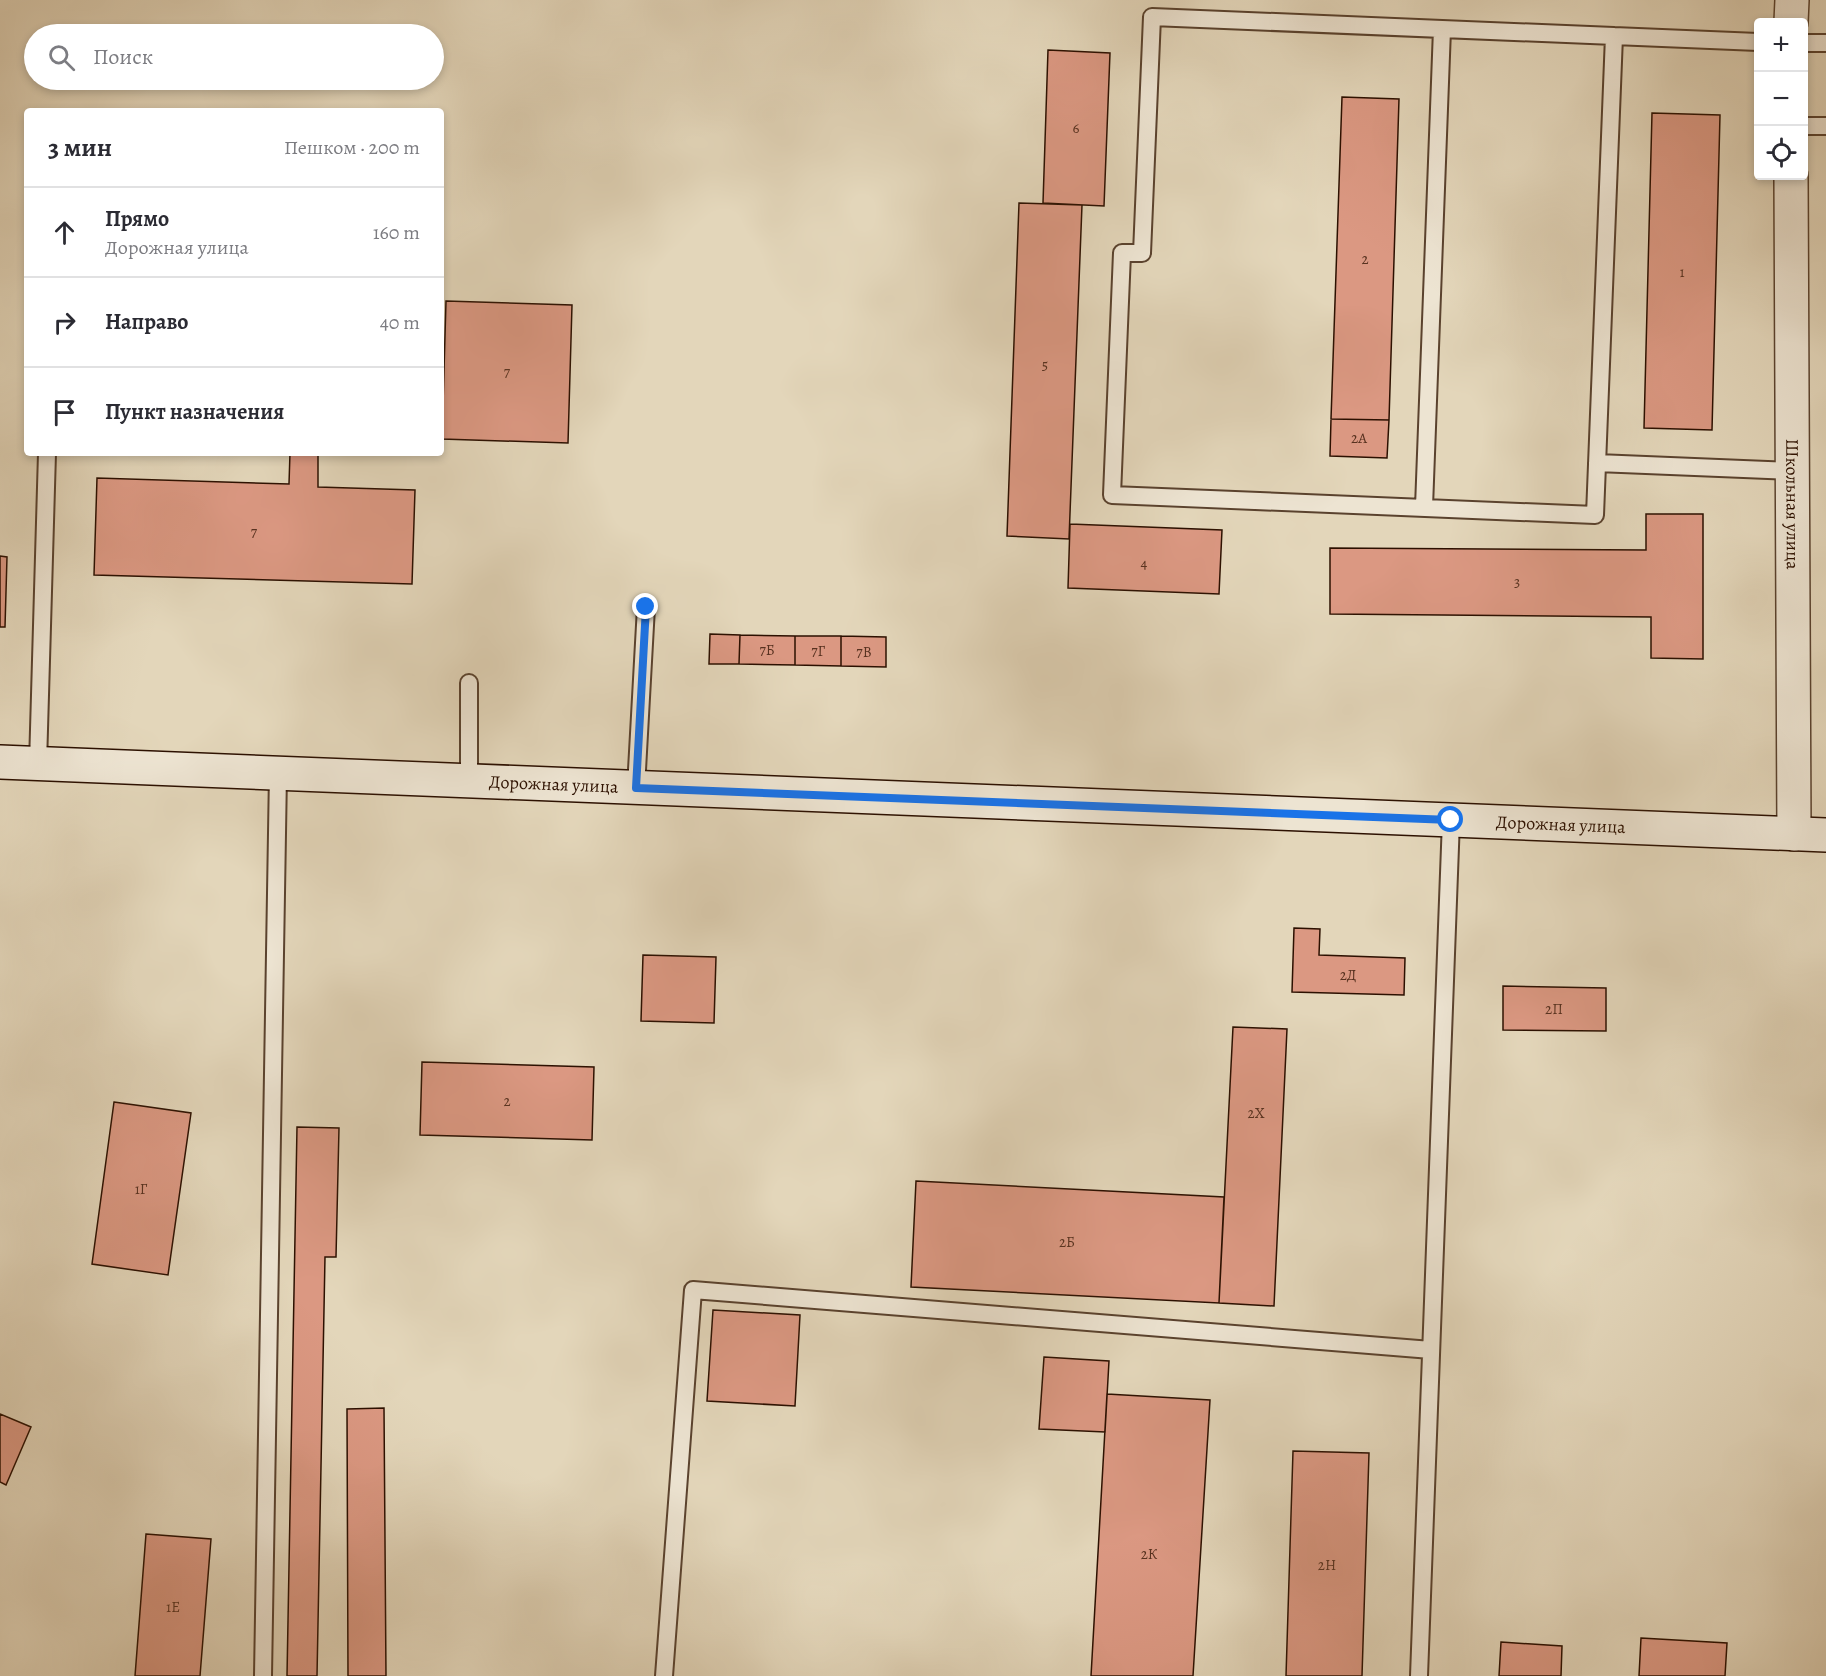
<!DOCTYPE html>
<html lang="ru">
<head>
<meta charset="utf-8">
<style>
  body { margin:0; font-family:Alegreya,serif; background:#f7f7f7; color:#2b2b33 }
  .controls { position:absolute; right:18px; top:18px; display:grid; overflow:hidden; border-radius:6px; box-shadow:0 3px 9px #0003 }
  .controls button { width:54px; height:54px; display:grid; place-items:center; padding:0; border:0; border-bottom:2px solid #e1e1e2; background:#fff; color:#2b2b33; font:30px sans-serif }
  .stop { position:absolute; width:18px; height:18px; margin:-14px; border:4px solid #1a73e8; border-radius:50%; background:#fff }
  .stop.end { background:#1a73e8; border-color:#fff; box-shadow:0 2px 6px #0008 }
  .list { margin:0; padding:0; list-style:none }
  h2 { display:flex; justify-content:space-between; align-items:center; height:78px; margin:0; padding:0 24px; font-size:26px }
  h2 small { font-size:20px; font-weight:400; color:#7c7c81 }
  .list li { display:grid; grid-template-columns:39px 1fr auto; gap:18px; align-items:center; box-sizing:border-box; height:90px; padding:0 24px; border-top:2px solid #e1e1e2 }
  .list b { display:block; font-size:22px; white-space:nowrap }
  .list p { margin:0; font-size:20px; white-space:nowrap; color:#7c7c81 }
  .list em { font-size:20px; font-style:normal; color:#7c7c81 }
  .icon { flex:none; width:33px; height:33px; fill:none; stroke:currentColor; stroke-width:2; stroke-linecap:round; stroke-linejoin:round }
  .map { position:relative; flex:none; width:1826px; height:1676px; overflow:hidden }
  .search { position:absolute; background:#fff; box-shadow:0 3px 9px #0003; left:24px; top:24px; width:420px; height:66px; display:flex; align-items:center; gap:15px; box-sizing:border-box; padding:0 21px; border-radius:33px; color:#7c7c81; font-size:22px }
  .panel { position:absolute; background:#fff; box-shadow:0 3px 9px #0003; left:24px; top:108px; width:420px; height:348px; border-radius:6px }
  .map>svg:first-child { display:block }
  .building { fill:#db9882; stroke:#2c1000; stroke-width:1.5 }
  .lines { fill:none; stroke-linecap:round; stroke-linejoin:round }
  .lane-casing { stroke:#5a422e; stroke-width:20 }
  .street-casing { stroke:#5a422e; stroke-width:36 }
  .secondary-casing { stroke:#2c1000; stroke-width:36 }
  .lane { stroke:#ede4d2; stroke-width:16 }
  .street { stroke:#ede4d2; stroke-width:33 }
  .secondary { stroke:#ede4d2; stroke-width:33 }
  .route { stroke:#1a73e8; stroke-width:8 }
  .labels { text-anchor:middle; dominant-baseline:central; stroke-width:4.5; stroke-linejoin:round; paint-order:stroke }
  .number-label { font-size:15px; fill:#583220 }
  .street-label { font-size:18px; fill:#2c1000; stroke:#ede4d2 }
</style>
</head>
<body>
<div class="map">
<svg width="1826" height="1676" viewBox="0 0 1826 1676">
  <rect width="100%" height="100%" fill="#e3d6ba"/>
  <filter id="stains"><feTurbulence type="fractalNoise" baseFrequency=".00333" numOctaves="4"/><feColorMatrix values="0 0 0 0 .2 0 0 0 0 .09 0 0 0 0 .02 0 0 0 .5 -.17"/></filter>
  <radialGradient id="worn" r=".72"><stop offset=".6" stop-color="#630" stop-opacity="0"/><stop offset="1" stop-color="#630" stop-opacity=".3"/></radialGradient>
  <path class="building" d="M1048,50L1110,53L1104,206L1043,203Z
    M1342,97L1399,99L1389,420L1331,419Z
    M1652,113L1720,115L1712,430L1644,428Z
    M1019,203L1082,205L1069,539L1007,536Z
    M446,301L572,305L568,443L442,439Z
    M1331,419L1389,420L1387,458L1330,456Z
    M290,453H318V487L415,490L412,584L94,575L97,478L289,484Z
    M1646,514H1703V659L1651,658V617L1330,614V548L1646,550Z
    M1070,524L1222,530L1219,594L1068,588Z
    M0,556L7,557L5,627H0Z
    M710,634L740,635L739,664H709Z
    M740,635L795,636V665L739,664Z
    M795,636H841V666L795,665Z
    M841,636L886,637V667L841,666Z
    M1294,928L1320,929L1319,955L1405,958L1404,995L1292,992Z
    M643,955L716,957L714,1023L641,1021Z
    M1503,986L1606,988V1031L1503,1030Z
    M1233,1027L1287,1029L1274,1306L1219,1303Z
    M422,1062L594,1067L592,1140L420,1135Z
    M114,1102L191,1113L168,1275L92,1264Z
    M297,1127L339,1128L336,1257H325L317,1676H287Z
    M916,1181L1224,1197L1219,1303L911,1287Z
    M713,1310L800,1315L795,1406L707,1401Z
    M1044,1357L1109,1361L1105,1432L1039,1429Z
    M1107,1394L1210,1400L1193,1676H1091Z
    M384,1408L386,1676H348L347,1409Z
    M0,1414L31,1427L6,1485L0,1482Z
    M1293,1451L1369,1453L1362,1676H1286Z
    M146,1534L211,1539L200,1676H135Z
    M1641,1638L1727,1643L1725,1676H1639Z
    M1501,1642L1562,1646L1561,1676H1499Z"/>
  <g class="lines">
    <g class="lane-casing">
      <path id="lane" d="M1614,36L1595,515L1112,495L1122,253H1142L1152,17L1758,42
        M1804,43H1826
        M1804,126H1826
        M1597,463L1792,471
        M1424,507L1442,29
        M38,764L47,453
        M469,781V683
        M636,788L646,607
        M263,1676L278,773
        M664,1676L693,1290L1431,1350
        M1419,1676L1451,820"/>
    </g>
    <g class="street-casing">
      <g id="street">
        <path d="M1791,22L1792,0"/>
        <path id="s1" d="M1791,176L1794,834"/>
      </g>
    </g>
    <g class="secondary-casing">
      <g id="secondary">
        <path id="s2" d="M0,762L1826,835"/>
      </g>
    </g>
    <use href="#lane" class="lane"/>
    <use href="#street" class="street"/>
    <use href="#secondary" class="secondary"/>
  </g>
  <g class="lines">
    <path class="route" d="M646,607L636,788L1451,820"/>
  </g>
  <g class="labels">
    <g class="number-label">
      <text x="1076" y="128">6</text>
      <text x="1365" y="259">2</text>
      <text x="1682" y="272">1</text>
      <text x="1045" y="365">5</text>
      <text x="507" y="372">7</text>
      <text x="1359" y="438">2А</text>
      <text x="254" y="532">7</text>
      <text x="1144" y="563">4</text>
      <text x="1517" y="582">3</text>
      <text x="767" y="650">7Б</text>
      <text x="818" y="651">7Г</text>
      <text x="864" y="652">7В</text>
      <text x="1348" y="975">2Д</text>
      <text x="1554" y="1009">2П</text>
      <text x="507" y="1101">2</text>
      <text x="1256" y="1113">2Х</text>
      <text x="141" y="1189">1Г</text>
      <text x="1067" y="1242">2Б</text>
      <text x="1149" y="1554">2К</text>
      <text x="1327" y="1565">2Н</text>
      <text x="173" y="1607">1Е</text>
    </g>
    <g class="street-label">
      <text stroke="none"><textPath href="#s1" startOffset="328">Школьная улица</textPath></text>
      <text stroke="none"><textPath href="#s2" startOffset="554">Дорожная улица</textPath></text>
      <text stroke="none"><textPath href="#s2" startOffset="1562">Дорожная улица</textPath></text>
    </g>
  </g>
  <rect width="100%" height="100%" filter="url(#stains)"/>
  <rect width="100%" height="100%" fill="url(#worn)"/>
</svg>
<div class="controls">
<button>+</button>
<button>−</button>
<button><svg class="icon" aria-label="locate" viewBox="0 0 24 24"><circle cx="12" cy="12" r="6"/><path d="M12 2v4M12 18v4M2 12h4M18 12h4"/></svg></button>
</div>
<div class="stop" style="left:1451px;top:820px"></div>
<div class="stop end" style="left:646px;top:607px"></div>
<div class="search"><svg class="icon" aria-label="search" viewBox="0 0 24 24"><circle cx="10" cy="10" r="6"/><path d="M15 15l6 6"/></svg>Поиск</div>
<section class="panel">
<h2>3 мин<small>Пешком · 200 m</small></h2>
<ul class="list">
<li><svg class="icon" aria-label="ahead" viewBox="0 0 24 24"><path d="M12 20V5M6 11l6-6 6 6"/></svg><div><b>Прямо</b><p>Дорожная улица</p></div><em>160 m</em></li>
<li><svg class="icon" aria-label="right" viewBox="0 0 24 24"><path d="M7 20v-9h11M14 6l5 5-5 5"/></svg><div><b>Направо</b></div><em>40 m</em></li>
<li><svg class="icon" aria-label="arrive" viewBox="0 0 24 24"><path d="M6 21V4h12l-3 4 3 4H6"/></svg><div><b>Пункт назначения</b></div></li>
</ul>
</section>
</div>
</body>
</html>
